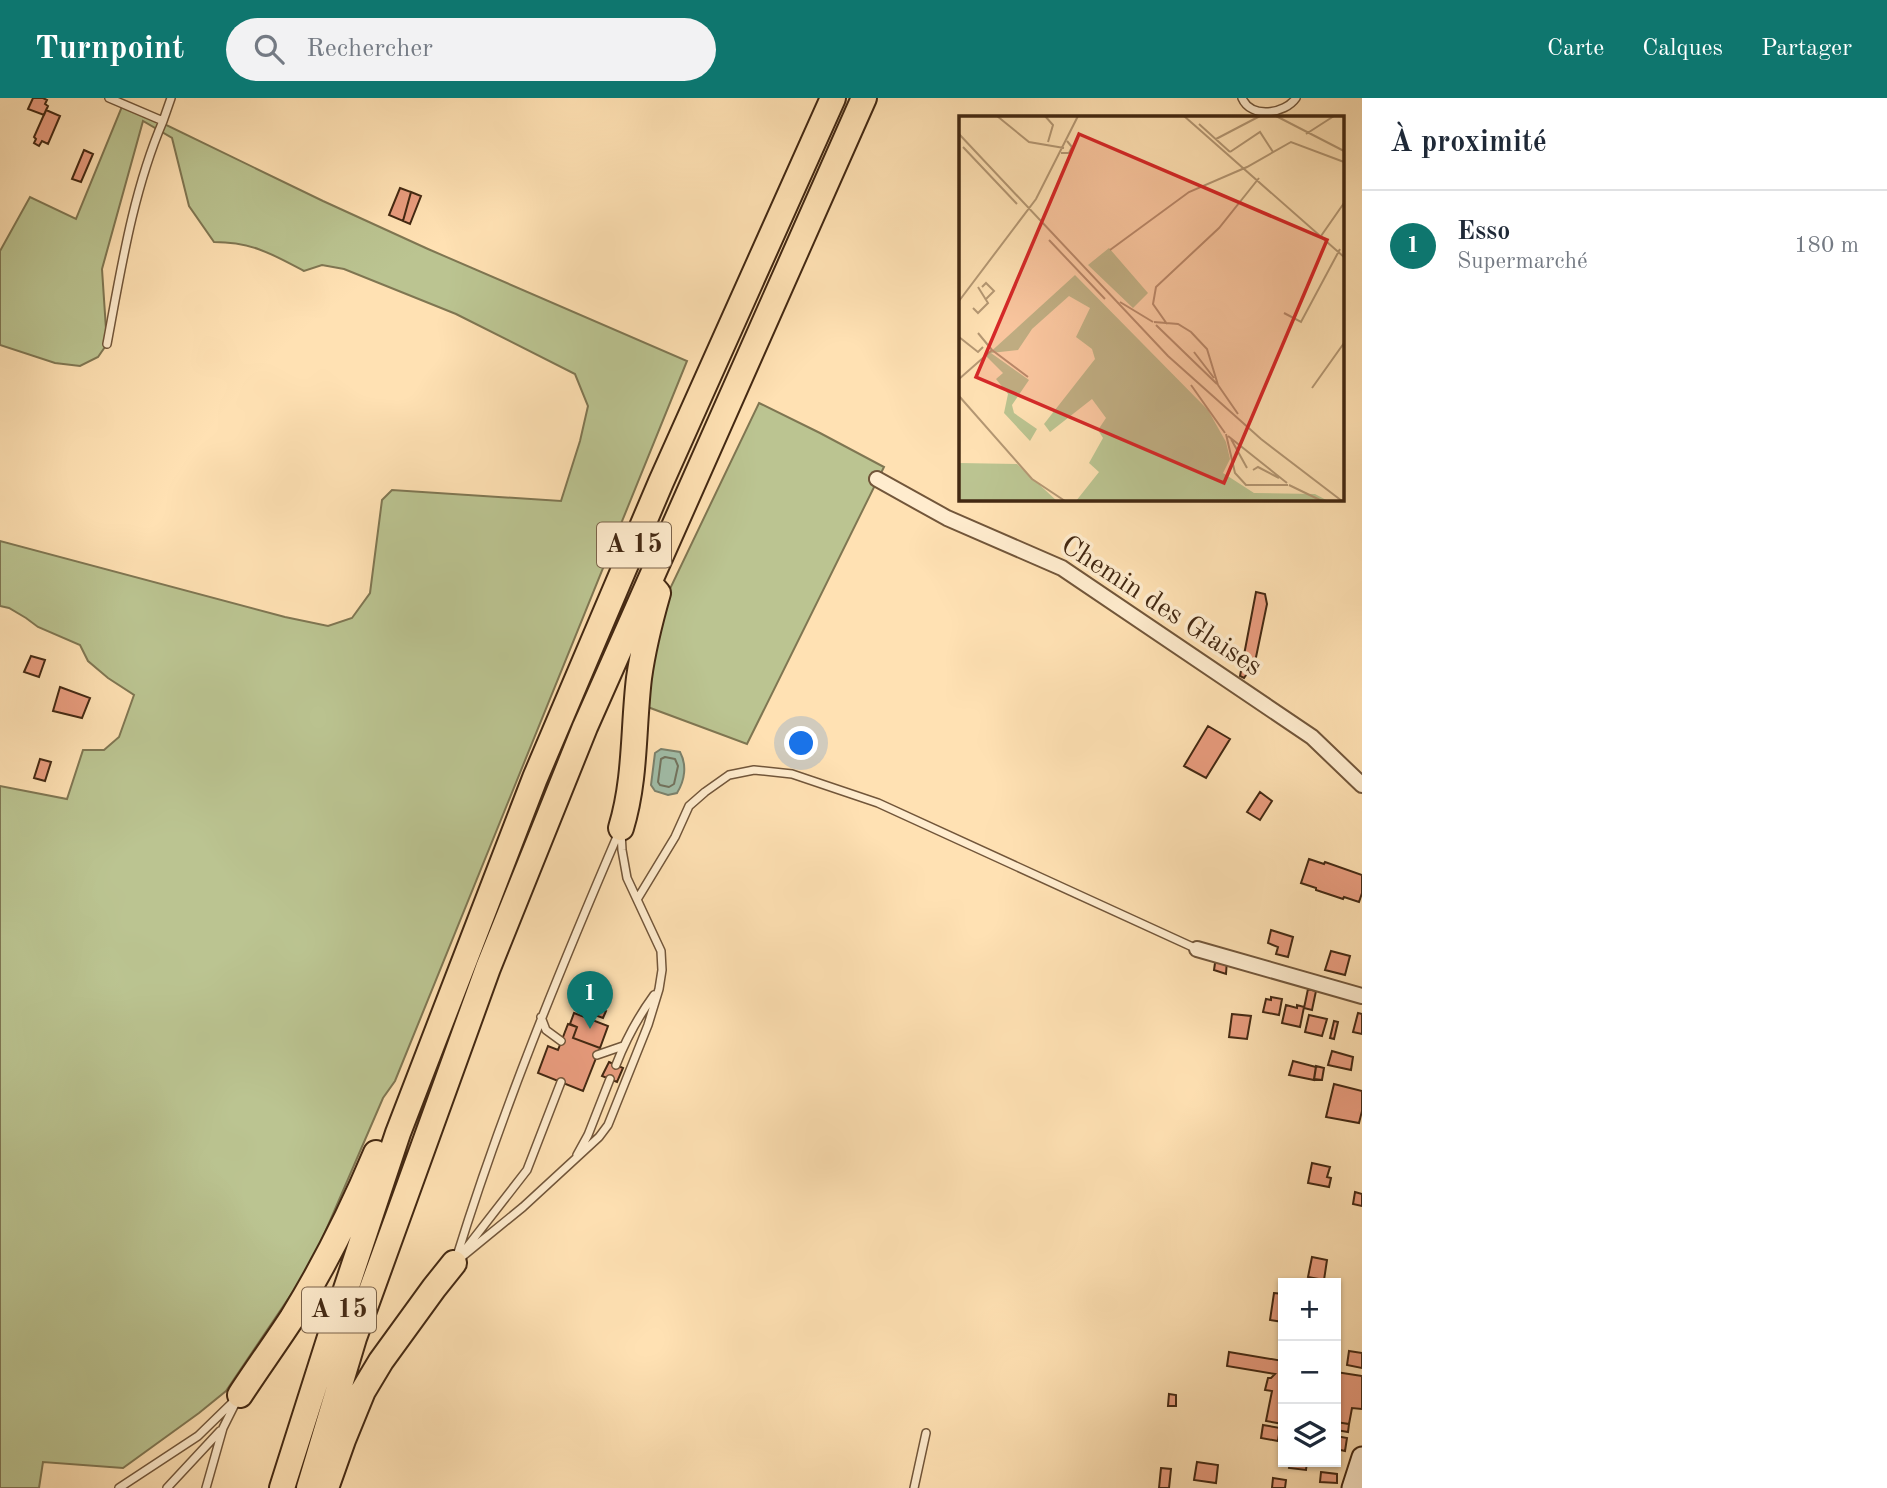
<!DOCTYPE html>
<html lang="fr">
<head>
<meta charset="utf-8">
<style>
  body { margin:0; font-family:"Old Standard TT",serif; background:#f2f2f3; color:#1f2937 }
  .controls { position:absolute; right:21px; bottom:21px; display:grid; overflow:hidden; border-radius:0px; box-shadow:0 2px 5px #0004 }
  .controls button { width:63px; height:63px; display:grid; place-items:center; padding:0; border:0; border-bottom:2px solid #e0e1e3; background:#fff; color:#1f2937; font:35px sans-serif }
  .you { position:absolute; left:802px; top:646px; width:24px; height:24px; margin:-18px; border:5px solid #fff; border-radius:50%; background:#1a73e8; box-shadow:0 0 0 10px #1a73e833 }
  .badge { display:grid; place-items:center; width:46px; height:46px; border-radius:50%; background:#0f766e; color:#fff; font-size:23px; font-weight:700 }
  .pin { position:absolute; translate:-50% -58px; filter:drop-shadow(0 2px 4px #0008) }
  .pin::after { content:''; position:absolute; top:37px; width:24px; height:21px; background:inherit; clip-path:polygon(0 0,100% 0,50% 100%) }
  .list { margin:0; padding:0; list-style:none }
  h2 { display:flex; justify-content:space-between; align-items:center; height:91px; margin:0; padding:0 28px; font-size:30px }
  h2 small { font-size:23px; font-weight:400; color:#747a83 }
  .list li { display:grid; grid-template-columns:46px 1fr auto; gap:21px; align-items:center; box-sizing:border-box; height:112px; padding:0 28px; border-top:2px solid #e0e1e3 }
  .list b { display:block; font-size:26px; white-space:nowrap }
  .list p { margin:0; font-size:23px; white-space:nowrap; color:#747a83 }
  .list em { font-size:23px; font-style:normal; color:#747a83 }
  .icon { flex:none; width:38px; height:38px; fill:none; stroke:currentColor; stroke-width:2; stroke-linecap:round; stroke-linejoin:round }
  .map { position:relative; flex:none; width:1362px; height:1390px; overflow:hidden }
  header { display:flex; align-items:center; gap:42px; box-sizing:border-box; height:98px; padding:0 35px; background:#0f766e; color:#fff }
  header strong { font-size:33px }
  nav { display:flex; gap:38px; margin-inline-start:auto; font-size:24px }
  .search { width:490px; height:63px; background:#f2f2f3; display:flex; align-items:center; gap:18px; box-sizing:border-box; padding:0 24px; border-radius:38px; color:#747a83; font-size:26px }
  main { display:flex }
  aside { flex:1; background:#fff }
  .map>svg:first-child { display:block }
  .green { fill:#bbc491; stroke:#7f7652; stroke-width:2 }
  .water { fill:#a1bea9; stroke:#7b826d; stroke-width:2 }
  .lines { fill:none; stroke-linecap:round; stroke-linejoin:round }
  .shore { stroke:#72735e; stroke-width:2 }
  .building { fill:#e99c7e; stroke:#432812; stroke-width:2 }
  .service-casing { stroke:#72563a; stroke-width:10 }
  .minor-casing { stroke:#72563a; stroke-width:18 }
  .secondary-casing { stroke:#432812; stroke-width:23 }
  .motorway-casing { stroke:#432812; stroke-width:28 }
  .service { stroke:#ffecce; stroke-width:7 }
  .minor { stroke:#ffecce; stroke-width:14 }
  .secondary { stroke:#ffecce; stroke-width:19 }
  .motorway { stroke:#ffe1b3; stroke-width:24 }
  .labels { text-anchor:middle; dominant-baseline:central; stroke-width:7; stroke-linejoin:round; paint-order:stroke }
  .shield { fill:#ffecce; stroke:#7b634a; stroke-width:2 }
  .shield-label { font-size:26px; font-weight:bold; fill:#432812 }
  .street-label { font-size:28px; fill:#432812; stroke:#ffecce }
  .inset-road { fill:none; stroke:#b49773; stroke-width:2 }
  .view { fill:#d62828; fill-opacity:0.15; stroke:#d62828; stroke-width:3.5 }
  .inset-edge { fill:none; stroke:#432812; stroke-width:3.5 }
</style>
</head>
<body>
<header>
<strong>Turnpoint</strong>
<div class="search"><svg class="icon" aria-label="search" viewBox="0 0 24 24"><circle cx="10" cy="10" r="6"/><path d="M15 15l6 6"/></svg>Rechercher</div>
<nav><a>Carte</a><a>Calques</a><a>Partager</a></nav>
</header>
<main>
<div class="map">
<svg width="1362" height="1390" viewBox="0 0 1362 1390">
  <rect width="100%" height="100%" fill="#ffe1b3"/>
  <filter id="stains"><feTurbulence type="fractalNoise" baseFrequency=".00286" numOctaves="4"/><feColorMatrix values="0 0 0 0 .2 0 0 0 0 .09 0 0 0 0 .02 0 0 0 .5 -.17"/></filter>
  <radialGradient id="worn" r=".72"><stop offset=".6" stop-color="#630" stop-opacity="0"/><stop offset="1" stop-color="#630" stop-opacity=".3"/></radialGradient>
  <path class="green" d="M123,6L323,103L428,151L687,263L395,983L383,1000L311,1167L226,1293L199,1315L123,1370L43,1364L39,1390H0V688L67,701L83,652H104L119,639L134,597L108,580L88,563L80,547L38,529L26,520L9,510L0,508V443L285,519L328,528L352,520L370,495L382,402L392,392L561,403L580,343L588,308L575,276L456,216L344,171L322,167L304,173C272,156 252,144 214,144L189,108L172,40L143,23L102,171L107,246L98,259L80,268L55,265L0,247V153L30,99L76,121Z
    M759,305L820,335L884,369L747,646L645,608L667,497Z"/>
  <path class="water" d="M661,651L680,654C687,667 685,682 677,695L668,697L655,693L651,687L655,655Z"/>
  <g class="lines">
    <path class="shore" d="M665,659L675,661L678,668L674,686L669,689L660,687L658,684L661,661Z"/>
  </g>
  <path class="building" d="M33,0H43L47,2L45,6L48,8L44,17L28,11Z
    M46,12L60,18L48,46L42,43L39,48L34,45L36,41L34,39Z
    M84,52L93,56L81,84L72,81Z
    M400,90L411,94L403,123L389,117Z
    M411,94L421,98L410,126L403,123Z
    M1256,494L1265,496L1267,506L1255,564L1244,580L1240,578Z
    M31,558L45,562L39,579L24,574Z
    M60,589L90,600L82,620L53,613Z
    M1208,628L1230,641L1206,680L1184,668Z
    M40,661L51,664L45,683L34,680Z
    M1260,694L1272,703L1260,722L1247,714Z
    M1309,761L1324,766L1325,764L1362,777V795L1359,804L1344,799L1343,801L1316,792V790L1301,785Z
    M1271,832L1293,839L1288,859L1276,856L1278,849L1268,845Z
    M1331,853L1350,858L1345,877L1325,872Z
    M1216,858L1227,862L1226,876L1214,872Z
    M1308,891L1316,893L1312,912L1304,910Z
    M1271,899L1282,901L1279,917L1263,914L1266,901L1271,902Z
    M1286,907L1297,910V907L1304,909L1300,929L1282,925Z
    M594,909L606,913L603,920L592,916Z
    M574,915L608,928L600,950L573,940L577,929L570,926Z
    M1358,915L1362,916V936L1353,934Z
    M1232,916L1251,918L1247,941L1229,939Z
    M1309,917L1327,921L1322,938L1305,934Z
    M1334,923L1338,924L1334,941L1330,940Z
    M568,926L577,929L573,940L600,950L583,993L538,975L548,948L558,952Z
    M1332,953L1353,959L1351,972L1328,967Z
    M1293,963L1316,969L1314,982L1289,977Z
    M609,964L623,970L617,984L602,978Z
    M1316,968L1324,970L1322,982L1314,981Z
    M1334,986L1362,993V1013L1359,1025L1326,1019Z
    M1312,1065L1330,1069L1327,1079L1331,1080L1329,1089L1308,1085Z
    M1355,1094L1362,1096V1108L1353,1106Z
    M1312,1159L1327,1162L1324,1182L1308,1179Z
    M1274,1195L1283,1196V1224L1270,1222Z
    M1349,1253L1362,1255V1270L1347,1267Z
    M1229,1254L1283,1263V1326L1266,1323L1272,1293L1265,1292L1268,1280H1271L1275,1276L1227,1268Z
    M1336,1274L1362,1278V1311L1352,1310L1349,1326L1336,1324Z
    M1169,1296L1176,1297V1308H1168Z
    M1336,1324L1349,1326L1348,1334L1336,1332Z
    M1263,1327L1280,1330L1278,1343L1261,1340Z
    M1336,1338L1347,1340L1345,1353L1336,1351Z
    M1197,1364L1218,1367L1216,1385L1194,1382Z
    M1290,1364H1307L1306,1372L1289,1370Z
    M1161,1370L1171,1371L1169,1390H1159Z
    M1321,1374L1337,1376V1385L1320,1384Z
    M1273,1380L1286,1382L1285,1390H1272Z"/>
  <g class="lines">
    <g class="service-casing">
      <path id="service" d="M1242,0C1251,21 1285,16 1296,0
        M163,23L171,0
        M107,246C121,171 133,93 163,23L109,0
        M638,800L675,739L689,708L705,694L729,677L754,672L792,676L878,705L1197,851
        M541,919L546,932L561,943
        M597,957L623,948
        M616,967C626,941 638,919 654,897
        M577,1057L588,1037L610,981
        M464,1153L527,1072L561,984
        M456,1161C501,1015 559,874 619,734
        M458,1162L523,1109L599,1039L608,1027L648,927L659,891L662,872L661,853L627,780L622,752L621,734
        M119,1390L198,1338L237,1300
        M167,1390L220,1333
        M206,1390L223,1330L236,1304
        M914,1390L926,1335"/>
    </g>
    <g class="minor-casing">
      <path id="minor" d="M877,381L947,420L1062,470L1312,639L1362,687
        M1197,851L1362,898"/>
    </g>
    <g class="secondary-casing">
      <path id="secondary" d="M1352,1390L1362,1359"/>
    </g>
    <g class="motorway-casing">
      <path id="motorway" d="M621,730C636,681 633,630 639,580C643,551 650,523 658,495L652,488
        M240,1297C257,1271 275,1246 292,1220C324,1168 352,1112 376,1055
        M282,1390L330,1239L398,1035L535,680L661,384L833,0
        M309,1390L354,1240L488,870L585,629L864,0
        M326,1390L343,1342L363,1293L381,1263L434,1190L454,1165"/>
    </g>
    <use href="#service" class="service"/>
    <use href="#minor" class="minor"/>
    <use href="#secondary" class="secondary"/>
    <use href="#motorway" class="motorway"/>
  </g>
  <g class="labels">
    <g class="shield">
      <rect x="597" y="424.5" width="74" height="45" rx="5"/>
      <rect x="302" y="1189.5" width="74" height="45" rx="5"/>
    </g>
    <g class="shield-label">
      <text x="634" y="447">A 15</text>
      <text x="339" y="1212">A 15</text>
    </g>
    <g class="street-label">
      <text transform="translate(1161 509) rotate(33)">Chemin des Glaises</text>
    </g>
  </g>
  <g transform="translate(959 18)">
    <rect width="385" height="385" fill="#ffe1b3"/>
    <path d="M150,132L189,177L174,192L129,149ZM116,159L249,294L267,326L271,343L264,357L295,377L356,378L369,385H117L140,356L130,347L144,322L139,314L147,302L133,283L91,316L85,308L136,243L133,233L117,221L131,192L110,180L73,213L59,234L32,237L70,264L53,289L55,297L78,313L71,325L45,297L49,278L37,263L44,257L27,240ZM0,347L58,348L98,385H0Z" fill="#bbc491"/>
    <path class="inset-road" d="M38,0L70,26L105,32M86,0L94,9L89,26M225,0L385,141M317,0L385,35M240,8L271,36M0,18L209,240L302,323L383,385M347,18L375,0M257,23L301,0M4,31L58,88M271,36L301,16L314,36M102,37H110L113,31L108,25M362,120L385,87M90,124L146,183M151,134L230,76L288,51L332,26L385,46M23,171L27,167L35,175L26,184M0,185L77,83L119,0M161,186L194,206M14,192L19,197L29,187L19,171M325,197L342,206L381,133M195,206L219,208L232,216L248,233L259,269M208,208L194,188L197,171L260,112L300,62M197,209L258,268M19,217L33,234M0,221L19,236L24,231M235,236L255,262M0,263L33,234L69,261M232,269L266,317M259,269L279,298M353,272L385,227M0,280L73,363L106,385M267,318L276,357L287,369H329M269,320L328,367M272,323L288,352M294,354L299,351L320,362M330,369L363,385"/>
    <path class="view" d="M120,18L368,124L265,367L17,261Z"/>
    <rect width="385" height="385" class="inset-edge"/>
  </g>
  <rect width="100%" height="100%" filter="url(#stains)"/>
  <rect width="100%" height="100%" fill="url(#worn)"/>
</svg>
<div class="controls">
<button>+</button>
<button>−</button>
<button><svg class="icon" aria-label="layers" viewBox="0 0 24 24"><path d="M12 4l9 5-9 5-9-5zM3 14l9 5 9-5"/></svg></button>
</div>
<div class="you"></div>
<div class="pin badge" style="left:590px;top:931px">1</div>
</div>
<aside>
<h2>À proximité<small></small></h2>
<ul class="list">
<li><span class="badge">1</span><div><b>Esso</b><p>Supermarché</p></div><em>180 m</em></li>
</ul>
</aside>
</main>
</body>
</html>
